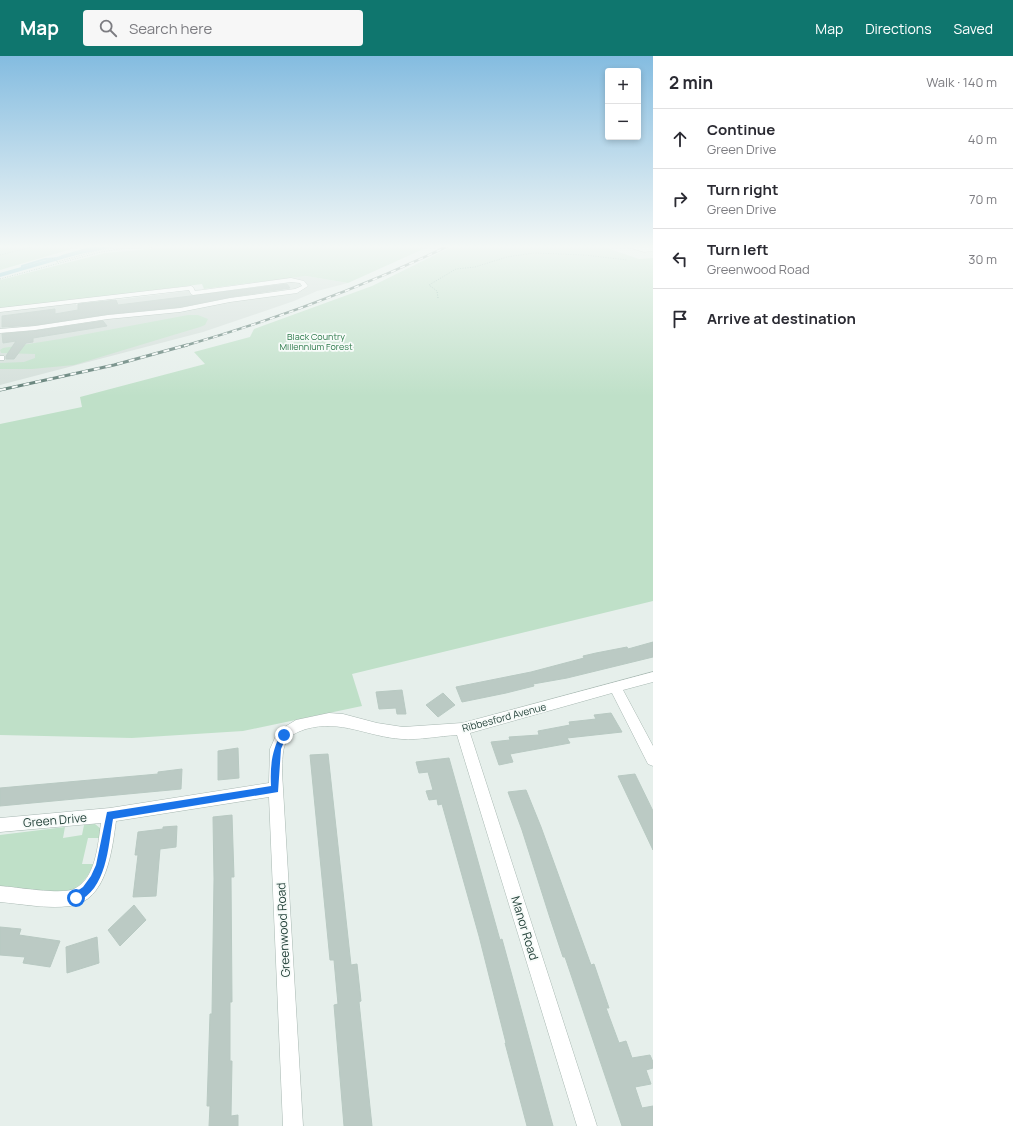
<!DOCTYPE html>
<html lang="en">
<head>
<meta charset="utf-8">
<style>
  body { margin:0; font-family:Manrope,sans-serif; background:#f7f7f7; color:#2b2b33 }
  .controls { position:absolute; right:12px; top:12px; display:grid; overflow:hidden; border-radius:4px; box-shadow:0 2px 6px #0003 }
  .controls button { width:36px; height:36px; display:grid; place-items:center; padding:0; border:0; border-bottom:1px solid #e1e1e2; background:#fff; color:#2b2b33; font:20px sans-serif }
  .stop { position:absolute; width:12px; height:12px; margin:-9px; border:3px solid #1a73e8; border-radius:50%; background:#fff }
  .stop.end { background:#1a73e8; border-color:#fff; box-shadow:0 1px 4px #0008 }
  .list { margin:0; padding:0; list-style:none }
  h2 { display:flex; justify-content:space-between; align-items:center; height:52px; margin:0; padding:0 16px; font-size:17px }
  h2 small { font-size:13px; font-weight:400; color:#7c7c81 }
  .list li { display:grid; grid-template-columns:26px 1fr auto; gap:12px; align-items:center; box-sizing:border-box; height:60px; padding:0 16px; border-top:1px solid #e1e1e2 }
  .list b { display:block; font-size:15px; white-space:nowrap }
  .list p { margin:0; font-size:13px; white-space:nowrap; color:#7c7c81 }
  .list em { font-size:13px; font-style:normal; color:#7c7c81 }
  .icon { flex:none; width:22px; height:22px; fill:none; stroke:currentColor; stroke-width:2; stroke-linecap:round; stroke-linejoin:round }
  .map { position:relative; flex:none; width:653px; height:1070px; overflow:hidden }
  header { display:flex; align-items:center; gap:24px; box-sizing:border-box; height:56px; padding:0 20px; background:#0f766e; color:#fff }
  header strong { font-size:19px }
  nav { display:flex; gap:22px; margin-inline-start:auto; font-size:14px }
  .search { width:280px; height:36px; background:#f7f7f7; display:flex; align-items:center; gap:10px; box-sizing:border-box; padding:0 14px; border-radius:4px; color:#7c7c81; font-size:15px }
  main { display:flex }
  aside { flex:1; background:#fff }
  .map>svg:first-child { display:block }
  .built { fill:#d4dfda }
  .green { fill:#bfe0c8 }
  .water { fill:#8ec9d4 }
  .lines { fill:none; stroke-linecap:round; stroke-linejoin:round }
  .stream { stroke:#8ec9d4; stroke-width:2 }
  .canal { fill:#8ec9d4; fill-rule:evenodd }
  .building { fill:#bbcac4; stroke:#b8c9c2 }
  .minor-casing { stroke:#a8b8b2; stroke-width:1 }
  .path { stroke:#86b3a5; stroke-width:1; stroke-dasharray:1 1.5; stroke-linecap:butt }
  .minor { fill:#fff; fill-rule:evenodd }
  .rail-far1-casing { stroke:#5f7d75; stroke-width:2.5 }
  .rail-casing { stroke:#5f7d75; stroke-width:3 }
  .rail-far1 { stroke:#f7fbf9; stroke-width:1.5; stroke-dasharray:5; stroke-linecap:butt }
  .rail { stroke:#f7fbf9; stroke-width:2; stroke-dasharray:6; stroke-linecap:butt }
  .route { fill:#1a73e8 }
  .labels { text-anchor:middle; dominant-baseline:central; stroke-width:3.5; stroke-linejoin:round; paint-order:stroke }
  .far-park-label { font-size:9px; fill:#2d7a4b; stroke:#f7fbf9 }
  .street-label { font-size:10px; fill:#24423a; stroke:#f7fbf9 }
  .near-street-label { font-size:12px; fill:#24423a; stroke:#f7fbf9 }
</style>
</head>
<body>
<header>
<strong>Map</strong>
<div class="search"><svg class="icon" aria-label="search" viewBox="0 0 24 24"><circle cx="10" cy="10" r="6"/><path d="M15 15l6 6"/></svg>Search here</div>
<nav><a>Map</a><a>Directions</a><a>Saved</a></nav>
</header>
<main>
<div class="map">
<svg width="653" height="1070" viewBox="0 0 653 1070">
  <rect width="100%" height="100%" fill="#e6efeb"/>
  <path class="built" d="M306,220L348,227L317,235L294,245L203,276L0,329V254L76,245V249Z"/>
  <path class="green" d="M0,190H82L0,214Z
    M184,190H430L348,227L306,220L204,233L202,228L0,254V224L105,197Z
    M453,190H601L639,203L653,202V545L352,618L362,650L243,675L132,682L0,679V368L82,351L80,341L205,308L194,296L250,281L254,273L372,230Z
    M188,259H198L208,263L205,269L200,271L74,309L32,313H0V307L24,306L35,302V298L1,297L0,294L3,292L60,283Z
    M95,768L101,773L100,782H88L82,808H94C87,822 80,833 65,837L0,830V779L65,771L63,782L82,779L84,769Z"/>
  <path class="water" d="M93,190H119L56,203L62,199Z"/>
  <g class="lines">
    <path class="stream" d="M22,212V210L45,203L60,202"/>
    <path class="canal" d="M96,190H107L0,221V217Z"/>
  </g>
  <path class="building" d="M287,228L290,232L230,241L180,251L108,258L35,269L2,271V260L55,253V258L78,254V248L116,244L118,249Z
    M103,265L107,270L33,282V286L26,287L14,303H6V300L16,285L3,287L2,278L35,275Z
    M653,586V601L567,622L533,628L534,630L506,637L462,646L456,631L531,616L584,602L583,600L596,597L627,591L628,593Z
    M402,634L406,658H397L396,652L379,653L376,636Z
    M443,637L455,649L438,661L426,649Z
    M611,657L622,676L567,682L570,687L510,698L513,706L499,709L491,686L510,684L509,681L539,679L538,675L570,669L569,666L596,663L594,659Z
    M238,692L239,722L218,724V695Z
    M328,698L351,909L357,908L361,945L359,946L372,1070H344L334,949L338,948L334,904H330L310,699Z
    M449,702L500,884L502,883L553,1070H527L505,987H506L479,880L442,748L438,749L437,743L429,744L426,735L433,734L428,716L419,717L416,706Z
    M182,713L181,733L0,750V732L158,718V716Z
    M635,718L653,755V794L618,720Z
    M526,734L541,771L591,909L594,908L609,952H606L619,987L626,985L632,1002L650,999L653,1006V1012L646,1014L651,1028L635,1031L642,1052L653,1050V1070H622L565,901H563L550,862L522,774L508,736Z
    M232,759L234,821H231L232,946H230V1005H232L231,1060L238,1059V1070H209L210,1050H207L210,958H212L214,823L213,761Z
    M177,770L176,791L160,793L156,840L133,841L138,799H135L138,776L163,773V771Z
    M134,849L146,864L120,890L108,874Z
    M0,871L21,873L19,879L60,885L50,911L23,907L25,901L0,899Z
    M97,881L99,907L67,917L66,891Z"/>
  <g class="lines">
    <g class="minor-casing">
      <path id="minor" d="M624,190L644,192L653,191V195L644,196Z
        M291,222L304,225L308,230L297,237L230,246L180,256L108,263L35,274L0,277V273L35,270L108,259L180,252L230,242L295,233L302,230L300,227L291,226L193,239L191,238L189,234L0,256V252L191,230L193,231L195,235Z
        M0,300H4V304H0Z
        M653,616V626L623,634L653,690V710L648,708L612,637L470,677L597,1070H577L457,679C439,680 420,684 402,683C368,681 341,663 306,673C300,675 292,678 288,683C281,692 283,706 282,716L303,1070H283L269,741L116,765C112,794 107,845 70,850C47,853 23,848 0,846V830C16,831 61,839 74,833C96,823 98,788 101,767L0,776V762L110,752L269,727L270,693L278,675L296,664L329,657L343,658L377,667L403,671L462,667Z"/>
    </g>
    <path class="path" d="M0,199L36,190
      M52,202L58,206
      M57,206L100,194L131,190
      M0,223L101,196L120,193L176,190
      M438,242L437,235L429,229L456,213L475,211L507,201L534,197L585,199L627,204"/>
    <use href="#minor" class="minor"/>
    <g class="rail-far1-casing">
      <path id="rail-far1" d="M184,290C277,263 361,232 448,190"/>
    </g>
    <g class="rail-casing">
      <path id="rail" d="M0,334L114,309L187,289"/>
    </g>
    <use href="#rail-far1" class="rail-far1"/>
    <use href="#rail" class="rail"/>
  </g>
  <linearGradient id="sky" x2="0" y2="1"><stop stop-color="#84bce0"/><stop offset="0.56" stop-color="#f4f8f6"/><stop offset="1" stop-color="#f4f8f6" stop-opacity="0"/></linearGradient>
  <rect width="653" height="340" fill="url(#sky)"/>
  <path class="route" d="M284,675L287,679L281,693L278,736L113,763C108,791 107,834 76,846L73,845L71,842L73,838L83,831L91,820L96,809L107,756L271,730C270,709 272,695 281,677Z"/>
  <g class="labels">
    <g class="far-park-label">
      <text x="316" y="280">Black Country<tspan x="316" dy="10">Millennium Forest</tspan></text>
    </g>
    <g class="street-label">
      <text transform="translate(504 661) rotate(-15)">Ribbesford Avenue</text>
    </g>
    <g class="near-street-label">
      <text transform="translate(55 764) rotate(-5)">Green Drive</text>
      <text transform="translate(525 872) rotate(73)">Manor Road</text>
      <text transform="translate(283 874) rotate(-93)">Greenwood Road</text>
    </g>
  </g>
</svg>
<div class="controls">
<button>+</button>
<button>−</button>
</div>
<div class="stop" style="left:76px;top:842px"></div>
<div class="stop end" style="left:284px;top:679px"></div>
</div>
<aside>
<h2>2 min<small>Walk · 140 m</small></h2>
<ul class="list">
<li><svg class="icon" aria-label="ahead" viewBox="0 0 24 24"><path d="M12 20V5M6 11l6-6 6 6"/></svg><div><b>Continue</b><p>Green Drive</p></div><em>40 m</em></li>
<li><svg class="icon" aria-label="right" viewBox="0 0 24 24"><path d="M7 20v-9h11M14 6l5 5-5 5"/></svg><div><b>Turn right</b><p>Green Drive</p></div><em>70 m</em></li>
<li><svg class="icon" aria-label="left" viewBox="0 0 24 24"><path d="M17 20v-9H6M10 6l-5 5 5 5"/></svg><div><b>Turn left</b><p>Greenwood Road</p></div><em>30 m</em></li>
<li><svg class="icon" aria-label="arrive" viewBox="0 0 24 24"><path d="M6 21V4h12l-3 4 3 4H6"/></svg><div><b>Arrive at destination</b></div></li>
</ul>
</aside>
</main>
</body>
</html>
